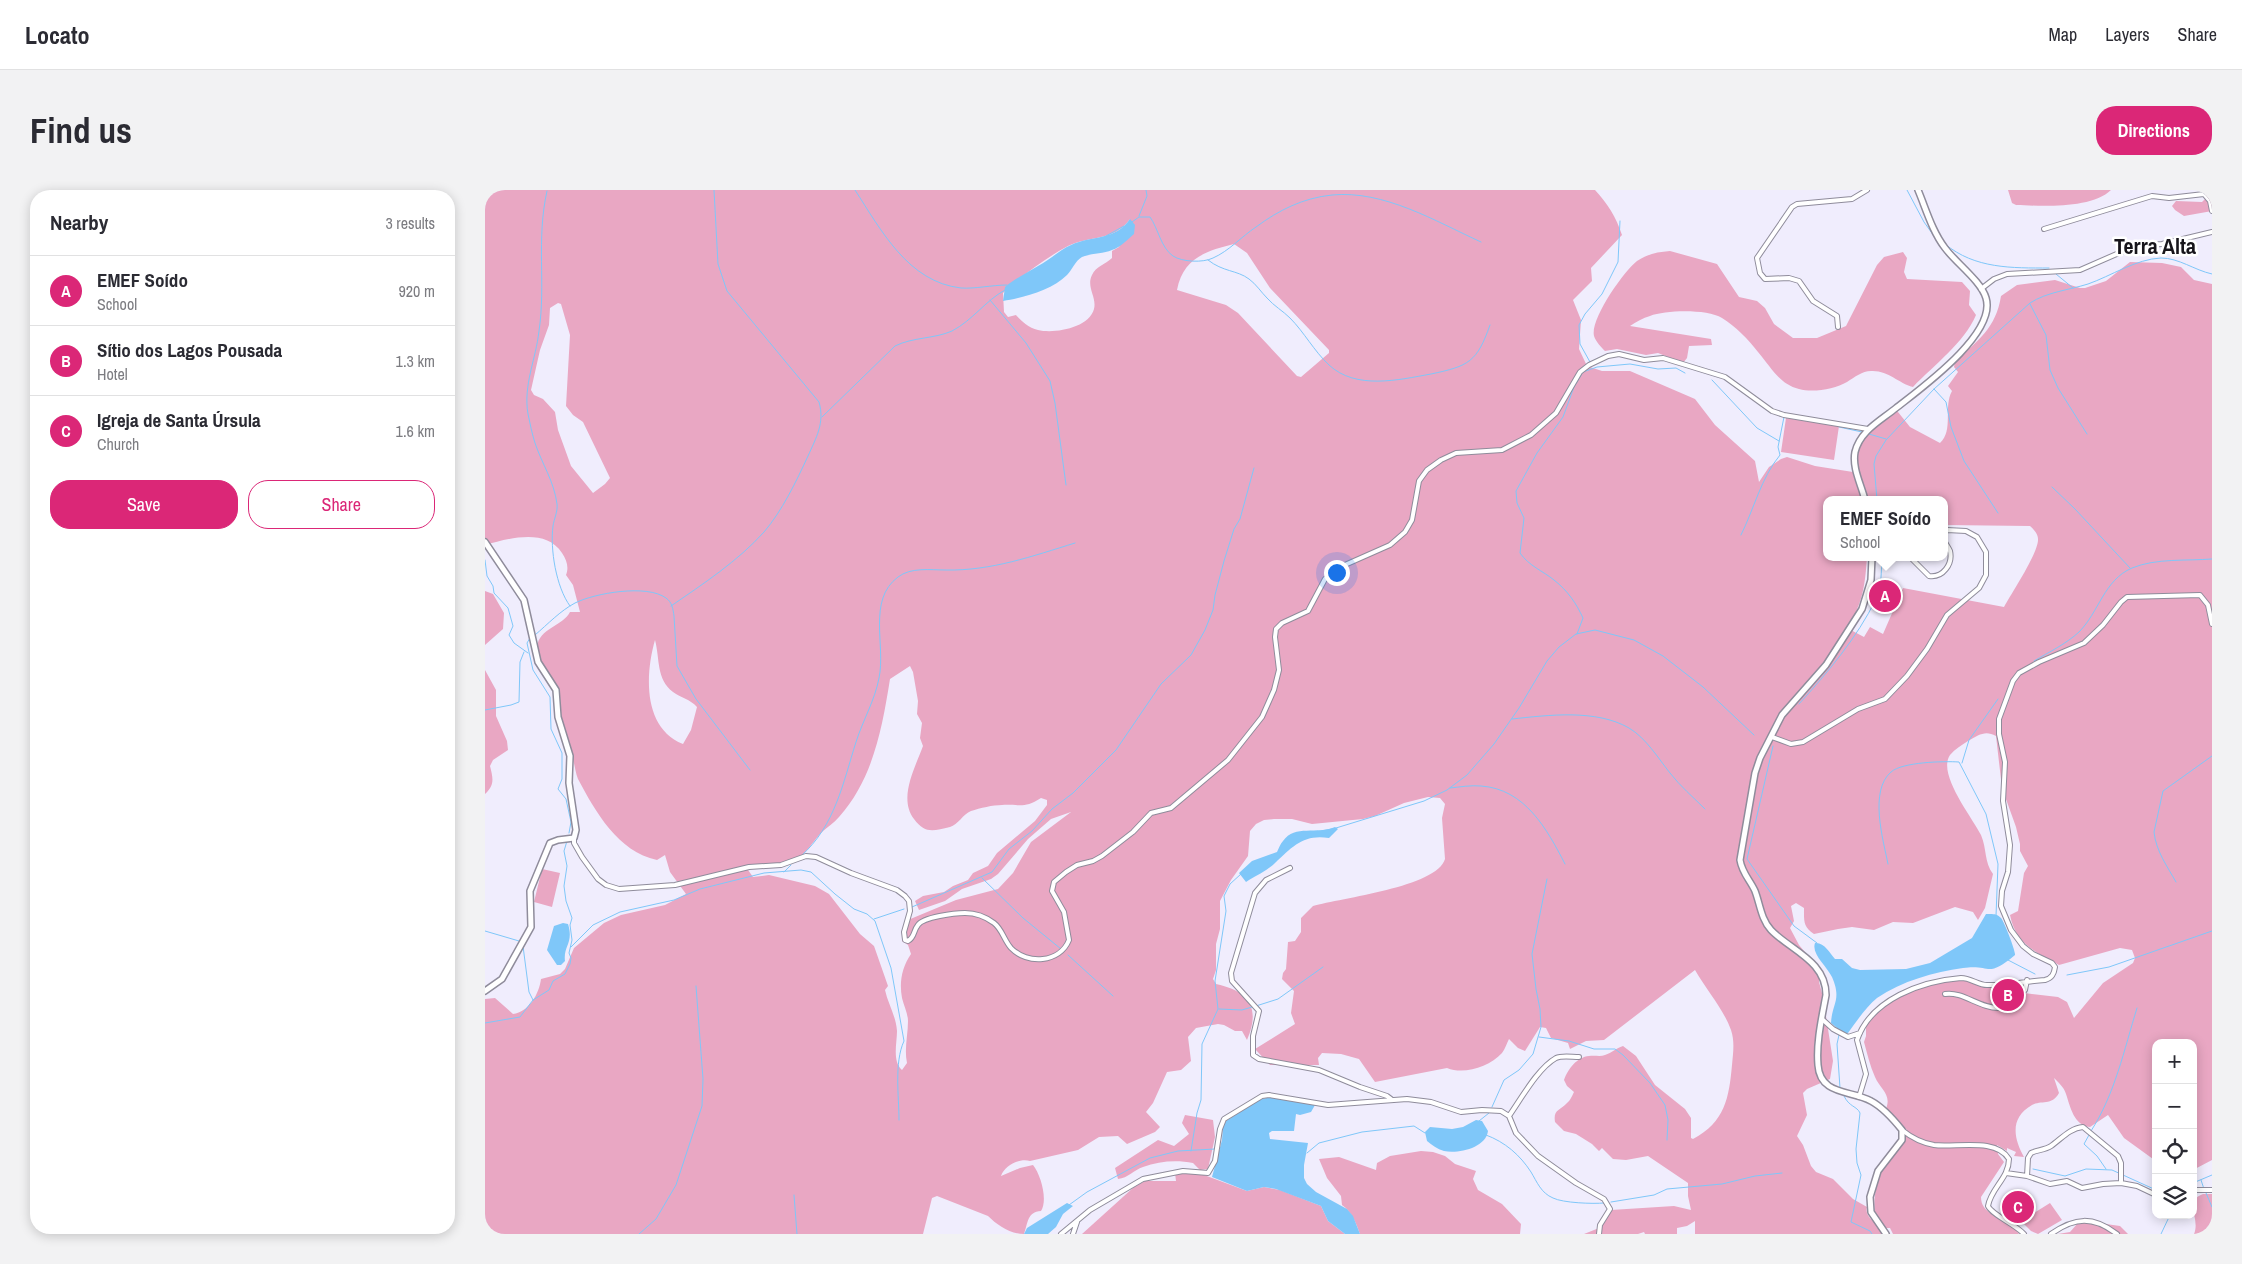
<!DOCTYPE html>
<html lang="en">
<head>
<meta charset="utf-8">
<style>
  body { margin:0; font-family:"Archivo Narrow",sans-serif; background:#f2f2f3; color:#2b2b33 }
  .controls { position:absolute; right:15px; bottom:15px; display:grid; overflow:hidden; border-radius:10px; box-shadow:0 2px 12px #0003 }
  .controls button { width:45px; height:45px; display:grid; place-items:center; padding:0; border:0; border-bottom:1px solid #e1e1e2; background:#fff; color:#2b2b33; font:25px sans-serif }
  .you { position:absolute; left:851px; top:382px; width:18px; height:18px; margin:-12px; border:4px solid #fff; border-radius:50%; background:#1a73e8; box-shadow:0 0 0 8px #1a73e833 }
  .badge { display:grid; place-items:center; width:32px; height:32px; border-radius:50%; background:#db2777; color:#fff; font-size:16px; font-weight:700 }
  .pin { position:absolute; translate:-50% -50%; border:2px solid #fff; box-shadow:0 1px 5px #0006 }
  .popup { position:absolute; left:1338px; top:306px; width:125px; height:65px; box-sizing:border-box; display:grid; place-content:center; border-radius:10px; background:#fff; filter:drop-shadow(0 1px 4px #0005); font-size:16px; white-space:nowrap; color:#7c7c81 }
  .popup b { font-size:19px; color:#2b2b33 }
  .popup::after { content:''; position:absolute; left:50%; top:100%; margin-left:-10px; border:10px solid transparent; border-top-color:#fff }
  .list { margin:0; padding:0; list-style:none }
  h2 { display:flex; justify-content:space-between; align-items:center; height:65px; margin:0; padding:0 20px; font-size:21px }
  h2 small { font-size:16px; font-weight:400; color:#7c7c81 }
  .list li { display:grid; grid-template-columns:32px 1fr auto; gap:15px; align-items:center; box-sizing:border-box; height:70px; padding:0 20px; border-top:1px solid #e1e1e2 }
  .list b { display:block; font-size:19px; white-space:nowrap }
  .list p { margin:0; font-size:16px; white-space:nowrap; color:#7c7c81 }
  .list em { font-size:16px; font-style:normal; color:#7c7c81 }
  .actions { display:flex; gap:10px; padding:15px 20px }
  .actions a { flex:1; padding:11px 0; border:1px solid #db2777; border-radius:20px; text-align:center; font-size:18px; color:#db2777 }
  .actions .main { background:#db2777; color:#fff }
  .icon { flex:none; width:28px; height:28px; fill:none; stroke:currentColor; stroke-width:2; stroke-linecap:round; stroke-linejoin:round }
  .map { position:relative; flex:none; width:1727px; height:1044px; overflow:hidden; border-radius:20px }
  header { display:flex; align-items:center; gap:30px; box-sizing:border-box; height:70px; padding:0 25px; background:#fff; border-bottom:1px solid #e1e1e2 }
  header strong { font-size:24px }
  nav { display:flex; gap:28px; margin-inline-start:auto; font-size:18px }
  .intro { display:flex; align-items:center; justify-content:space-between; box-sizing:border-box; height:120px; padding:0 30px }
  h1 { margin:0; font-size:35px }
  .button { padding:12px 22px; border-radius:20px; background:#db2777; color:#fff; font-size:18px; font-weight:700 }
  main { display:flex; gap:30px; padding:0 30px }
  aside { flex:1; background:#fff; border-radius:20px; box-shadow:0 2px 12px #0003 }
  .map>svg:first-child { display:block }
  .green { fill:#e9a7c3; fill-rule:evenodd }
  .water { fill:#7fc7f9 }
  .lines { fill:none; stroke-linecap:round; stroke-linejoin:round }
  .stream { stroke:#7fc7f9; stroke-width:1 }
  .minor-casing { stroke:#8f8c9b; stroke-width:6 }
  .tertiary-casing { stroke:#8f8c9b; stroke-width:8 }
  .minor { stroke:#fff; stroke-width:4 }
  .tertiary { stroke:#fff; stroke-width:5 }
  .labels { text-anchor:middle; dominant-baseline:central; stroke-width:5; stroke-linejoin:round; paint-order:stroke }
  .district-label { font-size:22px; font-weight:bold; fill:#17151b; stroke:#fff }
</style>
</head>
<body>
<header>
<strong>Locato</strong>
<nav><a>Map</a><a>Layers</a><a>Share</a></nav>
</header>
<div class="intro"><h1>Find us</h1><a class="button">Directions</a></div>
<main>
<aside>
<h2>Nearby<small>3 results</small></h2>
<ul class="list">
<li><span class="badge">A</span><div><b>EMEF Soído</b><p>School</p></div><em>920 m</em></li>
<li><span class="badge">B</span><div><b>Sítio dos Lagos Pousada</b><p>Hotel</p></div><em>1.3 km</em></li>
<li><span class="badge">C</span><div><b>Igreja de Santa Úrsula</b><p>Church</p></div><em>1.6 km</em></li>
</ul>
<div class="actions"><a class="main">Save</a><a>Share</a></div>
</aside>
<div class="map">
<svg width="1727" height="1044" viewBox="0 0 1727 1044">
  <rect width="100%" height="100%" fill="#f0edfd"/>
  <path class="green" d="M0,0H1110C1123,14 1131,27 1137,45L1106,78L1107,91L1088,110L1096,130L1094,159L1102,176L1117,181H1145L1210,209L1230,235L1270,271L1274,292L1284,277L1296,269L1302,267L1330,276L1368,282L1374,250L1409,217L1425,237L1455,253C1469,240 1458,217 1467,201L1463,196L1473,182L1469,177L1470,171C1493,151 1511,138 1516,106L1532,95L1570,90L1595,98H1600L1621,91L1645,72L1677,73L1696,77L1709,90L1727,94V970L1708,980V853H1671V974L1668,969L1639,948L1623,925L1605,937C1589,936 1585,916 1581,904C1579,897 1573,892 1569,888L1574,903C1567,916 1556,910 1547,915C1524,928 1529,949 1539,967L1529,966L1531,962L1522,958V961L1512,955L1513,964L1519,972L1496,1007C1496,1023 1513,1026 1523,1032C1527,1035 1531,1040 1534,1044H1408L1405,1038H1401L1390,1025C1386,992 1403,965 1422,940L1415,935L1401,919C1407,904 1395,899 1390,887C1385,876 1382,863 1379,852L1381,846V831L1397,813L1417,802L1477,787L1495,796L1523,795L1531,802L1573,807L1582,812L1589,828L1618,793L1648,773L1650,768L1647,760L1635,758L1574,775C1550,761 1531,755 1525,725L1533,721L1539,683L1543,676L1535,661V654L1531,637L1517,598L1511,546C1500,540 1494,545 1483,551C1477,555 1470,559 1465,565C1452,584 1487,627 1496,645C1502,659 1499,672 1508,684L1500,718L1493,730L1488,722L1470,717L1428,733L1408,732L1389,740L1367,737L1353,739L1329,744C1318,737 1319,731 1319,718L1311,713L1306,716L1309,731L1305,738L1314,755L1334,779V792L1338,807L1348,871L1345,889L1322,899L1318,903L1322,925L1312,946L1318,955L1326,976L1331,982L1348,989L1368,1009L1382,1017C1379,1028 1393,1032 1398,1044H1210V1031L1202,1036L1192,1038V1044H1160L1159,1042L1153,1044H1099L1114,1038L1117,1027L1126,1020L1189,1016L1206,1020L1203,1006V993L1163,966L1141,970L1128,969L1117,958L1114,961L1107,954L1091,944L1079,941L1070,932C1068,919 1075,921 1082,913C1085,911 1087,906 1089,902L1082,896L1079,890C1083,879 1092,867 1104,866C1110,865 1115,867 1120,865C1127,863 1131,858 1138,856L1151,866L1170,895L1200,919L1206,928V948L1208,949C1240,932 1244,908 1247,875C1248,863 1250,852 1246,840C1238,818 1222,801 1210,780L1119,850L1101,851L1085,859L1083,853L1066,848L1061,838L1055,837L1040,861L1033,858L1024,849C1022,853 1020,859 1017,863C1004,877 979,885 962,878L890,892L874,869L856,864L837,863L833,868L834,875H785L770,859L810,834L806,823L809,801L797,789L798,783L801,779L803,752L810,751L816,742V728L828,716C856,708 952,697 960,669L957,628L960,614L955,608L943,607L919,613L890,626L878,629L827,634L807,629H789L779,630L771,634L765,641L763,666L746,690L735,711V739L731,754V780L728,789L731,794C764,801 776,818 762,850L757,841H750L739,835L733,834L711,838L703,847L706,871L696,880L682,882L668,913L661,922L675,937L670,942L642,954L633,946L614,947L593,960L545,971C535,968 520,975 516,986L535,978L548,975C556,985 563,1010 556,1021C542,1022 543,1033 539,1044C525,1044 512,1035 503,1026L452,1006L447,1008L438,1044H0V809L10,808L28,824C44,822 54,804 56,789L75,784L80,779L89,758L119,733L136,725L180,715L201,704L185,682L180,665L172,670C133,662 110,621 93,589C90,582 90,574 87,567C84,557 79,548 76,538C73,528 77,514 73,505C66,489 50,476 52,457C54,438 78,436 85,422H95L88,395L81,385C84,378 82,370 77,363C61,338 25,348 0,355ZM645,29L634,57L627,61V68C620,75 611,76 607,85C601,97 612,107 609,119C604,138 569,144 553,140C544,138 536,131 531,125L523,127L519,122L518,103C538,85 559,69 583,56C604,45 629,52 645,29ZM749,54L762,63L785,98L844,160V163L816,187L812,186L753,123L741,115L692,100C698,68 721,61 749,54ZM73,113L76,114L85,145L81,216L88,225L98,232L125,288L120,294L108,303L86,276L73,240L70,222L58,209L49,205L46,200L55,160L64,135L65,118ZM1341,310H1459V335L1545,336C1548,339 1553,343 1553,349C1554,362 1526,404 1519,417L1418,398L1398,444L1385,437L1379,447L1362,438C1378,413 1380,396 1382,367H1341ZM170,450C175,469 171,489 188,502C196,508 205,509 212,517L206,540L198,554C158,538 160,485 170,450ZM425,476L428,482L433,511L432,524L437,533L435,548L438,556C430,578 413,608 429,629C440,644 448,641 465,637C473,635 478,624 486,621C495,618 508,615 517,615C535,614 539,619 556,608L562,610V615L550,631L512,663L503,676L488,683L483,690L468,696L459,702L438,706L430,711L434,720L460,711L477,699L506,689L513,684L543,649L566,629L586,622L546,652L528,683L513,699L471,710L423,730L417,751L423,755L426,764C417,777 414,792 417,808C419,816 423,824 423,831C423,845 419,859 422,873L417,880C407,871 412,853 412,841C411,826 403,814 400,800L403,796L389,756L375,744L344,704L330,696L284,685L268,687L263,680C273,678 305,673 311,670C322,663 328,651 337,642C342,637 349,633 354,627C388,589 397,539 405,489Z
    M1523,0H1626C1607,19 1556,16 1531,15L1527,13Z
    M1715,0H1727V21L1699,26L1690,20L1687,16L1691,11L1717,12L1721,8V4Z
    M1185,61L1232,74L1254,107L1272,111L1280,118L1289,134L1308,148H1332L1361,136L1392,75L1399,67L1418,62L1422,68L1419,82L1422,89L1477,92L1485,101L1484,115L1491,125C1479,153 1449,175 1428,197C1413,193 1403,180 1386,181C1377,181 1370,187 1362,192C1350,199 1328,203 1314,199C1294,194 1286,177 1273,162C1264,150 1250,136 1237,128C1222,119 1181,120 1165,126C1158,128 1151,132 1145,136L1226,149L1227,155L1204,156L1202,168L1198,173L1173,163L1161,165L1132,159L1120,161C1116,157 1111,152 1109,146C1105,129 1139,81 1152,71C1163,64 1172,62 1185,61Z
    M1301,228L1354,236L1349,270L1296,262Z
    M0,401L8,404L19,423L18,439L0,455Z
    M0,480L11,500V526L22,551L23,560L8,570L5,576C8,588 10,595 0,604Z
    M57,679L75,683L67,717L49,712Z
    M700,925L728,930L730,947L723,979L715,980L708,973C692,970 674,971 658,977C649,980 643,988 633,989L630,978L673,950L689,956L704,944L697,933Z
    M936,961L948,962L960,966L970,974L991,981L988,989L993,1000L1017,1014L1036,1034L1035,1044H875C871,1033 867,1022 857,1015L856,1006L842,988L834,969L854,967L891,980L892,973L905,966Z
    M711,982L762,1001L779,997L795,1000L836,1016L843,1031L860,1044H597L649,997L660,991H691L690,983Z
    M1718,1004H1727V1044H1709C1716,1027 1697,1012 1718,1004Z
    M1565,1013L1577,1030L1553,1044L1546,1041L1536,1031Z
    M1600,1031L1635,1036L1643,1044H1573L1585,1042L1593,1033Z"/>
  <path class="water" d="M645,29L650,35L649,44C643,49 636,57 627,60C618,64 607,63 597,67C590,71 587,80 582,85C567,100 538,108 518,111L520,97C531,88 542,83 553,76C565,70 574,60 586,55C607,45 630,51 645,29Z
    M850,637L853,639L844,648C819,644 808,656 790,673C783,680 772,685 764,690L761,692L754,683L767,671L792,662C794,658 795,654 798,651C810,634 832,645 850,637Z
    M1501,724C1506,724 1512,723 1516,728C1519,731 1531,762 1530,765C1501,789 1507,774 1478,778C1449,782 1417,791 1392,808C1381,817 1371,832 1363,843H1358L1346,833C1347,813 1357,810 1347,787C1342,776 1326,764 1330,753C1339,752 1345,763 1350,769H1357L1367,778L1375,780L1421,779L1445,773L1487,748Z
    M78,733L83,734C89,753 78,756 80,771L76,775H72L62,760L69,736Z
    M785,907L830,915L826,922L815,925L811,924L809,941H787L784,943L785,949L823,953L819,975V988L822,994L831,1002L862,1019L868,1026L875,1044H860L843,1031L836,1016L791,999L779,997L762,1001L727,987L737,950L738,937L741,931L774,910Z
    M991,930L997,931L1003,941C1001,958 973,964 959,961C952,959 947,955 942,951L940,942L945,937L967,939L978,937Z
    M582,1013L588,1016L578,1024L571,1037L563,1044H539L542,1038Z"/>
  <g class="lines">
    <path class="stream" d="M370,0C396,40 423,92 476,98C490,99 507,95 522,95
      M1422,0L1439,32L1449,46
      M62,1C51,50 61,94 54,141C51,169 38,195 43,224C45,233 47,244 50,253C57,274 69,291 72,314C73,321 69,329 68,336C65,359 71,397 85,416
      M654,26L662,6L661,0
      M647,32L654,27H665C673,38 676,58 688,66C697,72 718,73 728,68C744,61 756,47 771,37C794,20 818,8 847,5C899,0 950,31 996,52
      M621,46L639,36
      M1460,54C1490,79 1527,78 1564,78
      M723,70C738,82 752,80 764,89C771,94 776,102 782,108C789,116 798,121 805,128C819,142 829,161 844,175C871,200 913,190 946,184C984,176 992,172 1005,135
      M1571,84L1588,98
      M505,110L541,153L565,191L570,213L581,295
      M1545,114L1561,145L1565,180L1573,198L1602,244
      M1105,172L1095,154L1094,135L1100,124L1117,104L1133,72L1135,31
      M1227,190L1272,238L1294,251
      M1449,199L1461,212L1466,237L1479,271L1513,323
      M337,227L410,156C428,147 449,149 467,141C488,130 500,111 520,100
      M1354,237L1377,242
      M1384,244L1401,249
      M1567,297L1590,319L1645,378
      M1392,310L1389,274L1391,266L1401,250L1449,199L1545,113C1562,102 1584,100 1603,94C1626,86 1651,69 1676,68C1694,68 1709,80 1727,84
      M1256,345C1269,319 1276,288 1295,265L1293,257L1299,227
      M0,370L2,386L8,396L9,403L23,418L28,436L24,445L29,453L43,463
      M186,416C218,394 253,371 279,342C297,321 311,292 323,266C331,248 340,233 334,212L242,101L233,74L229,0
      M1092,444L1098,428C1091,413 1083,401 1069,390C1058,381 1044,376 1035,363L1039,328L1032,313L1031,301L1052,263L1078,227L1089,197L1098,182L1112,177L1145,174L1173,179L1191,178L1200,183
      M50,445C63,434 75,421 90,413C110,403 162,394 181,408C187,412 188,419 189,426L192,476L211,509L265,580
      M45,448L42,453L48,480L65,507L66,539L77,563V589L73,599L81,609L86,632L84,643
      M1549,471C1564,462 1581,454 1594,442C1614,422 1619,390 1647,378C1671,368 1702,371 1727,369
      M1314,514C1343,482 1372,448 1391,409C1397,397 1396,381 1397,367
      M0,520L26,515L34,512L35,472L39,462
      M1027,529C1064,525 1111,519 1144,538C1161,548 1173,568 1185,583C1195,596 1208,607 1220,619
      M1288,556L1262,669L1309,736L1332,753
      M1477,573L1484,550L1513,509
      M965,598C975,597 986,595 996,596C1040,599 1062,639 1080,674
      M851,638L939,611L962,600L982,585L1009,554L1034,518L1062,471L1074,457L1091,444L1110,440L1149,450L1178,466L1218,497L1269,545
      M831,642L847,639
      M316,666C350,636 358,593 371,552C378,530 390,510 394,488C401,456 382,410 413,387C426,377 445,380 461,380C506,381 548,366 590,353
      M1403,674C1398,649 1384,601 1406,582C1417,572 1459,571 1474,572L1501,624L1513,674L1511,726
      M299,682L306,675
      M497,688L538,728L576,759
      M1691,692C1682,676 1671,661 1669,642L1678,601L1727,566
      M427,717L507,682L524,659L547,641L567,619L588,603L631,560L676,494L706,465L720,440L728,420L730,405L739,371L749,339L755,329L769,278
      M389,729L419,719
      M0,741L34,751
      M38,756L44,802L48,810
      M86,757L108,735L135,722L189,710L215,699L279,683L316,680L326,682L350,704L369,719L382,724L390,731L406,778L419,851C409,873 414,906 414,930
      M583,765L628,806
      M1523,770L1550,784
      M1582,785L1624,777L1727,741
      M771,816L793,809L838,777
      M734,819L757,820L767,817
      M0,833L35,827L48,810L64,800L68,791L80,784L85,774L86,768L84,763L87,750L85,735L87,728L81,711L79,696L82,676L79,661L82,651
      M1354,845L1352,854L1355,898
      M1054,847L1084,851L1109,859H1130L1138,865L1165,893L1180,915L1183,930L1182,950
      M1359,906C1364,917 1372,916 1375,923L1371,959L1372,973L1376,985L1366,1032L1385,1041L1387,1044
      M1007,917L1019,890L1034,880L1048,864L1056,837L1055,819L1051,799L1047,764L1062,689
      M994,931L1004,923
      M1606,941C1630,904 1639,860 1652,818
      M1001,945C1020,952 1035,965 1046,982C1052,992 1056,1003 1068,1008C1078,1013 1108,1014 1119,1013
      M1604,945L1599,954L1612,966L1621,979
      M706,961L712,923L716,910L717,854L733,819L730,791L741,721L739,706L745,694L756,684
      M822,963L834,953L877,942L929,936L940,943
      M1548,979L1580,986L1601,979L1627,980L1671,1000
      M1716,990L1719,999
      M1708,993L1727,985
      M1721,1003L1727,1017
      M309,1005L312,1044
      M1126,1012L1169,1005L1182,999L1237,994L1270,986L1297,983
      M584,1015L602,1002L665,968L693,961L730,959
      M154,1044L171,1029L191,995L217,916L218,889L211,796
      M1676,1044L1685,1025"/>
    <g class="minor-casing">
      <path id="minor" d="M1559,39L1667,6L1684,8L1719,4L1725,11L1727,21
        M1496,99L1509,89L1522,84L1595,80L1650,56L1677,54L1727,42
        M1353,137L1352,126L1328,111L1314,91L1304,88L1280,89L1275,83L1272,68L1307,17L1312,14L1367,9L1382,0
        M1425,367L1444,386C1458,388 1468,374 1465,361C1464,358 1460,353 1459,350
        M1287,547L1306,554L1318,552L1373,519L1400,509L1422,486L1442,459L1462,425L1494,398L1501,385V362L1492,347L1481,341L1462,340L1459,344
        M89,648V653L97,667L113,689L121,695L134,699L190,695L264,677L296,675L321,666L331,667L366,683L412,700L420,706L424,711L425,721L419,742L420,750L423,751C430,747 428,741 433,735C438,727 470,723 480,723C490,723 501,727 509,733C517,739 519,750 526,758C542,775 575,773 584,750L579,722L567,701L569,692L581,682L592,675L608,671L617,666L648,642L666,623L686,618L743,570L777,527L789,500L794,480L790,447L791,439L797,433L823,421L840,389L853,378L905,355L920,342L927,330L934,291L942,280L956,270L971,263L1017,260L1046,245L1071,223L1095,182L1104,175L1123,166L1134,164L1159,170L1178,168L1240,187L1287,221L1299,225L1383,239
        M805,678L781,690L770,703L746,783L747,791L774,821L768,846V865L774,869L834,880L875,897L902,906L906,909
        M1460,804C1478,801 1495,819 1515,818L1540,800L1542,790
        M1337,829L1348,839L1363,847L1375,843
        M1374,907L1381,884L1372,850C1386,809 1437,791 1476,788C1486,788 1493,795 1502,795C1522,796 1541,791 1560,790C1567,788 1569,784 1570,777L1567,773L1548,764L1538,756L1526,740L1516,716L1517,701L1523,682L1525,655L1518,611L1520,572L1514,544V529L1528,491L1534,483L1554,472L1599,453L1618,435L1636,412L1642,407L1715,405L1723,415L1727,434
        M1024,926C1036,909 1053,878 1071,868C1077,865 1087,867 1094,867
        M1417,940C1427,948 1437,953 1449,955C1470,958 1511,947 1524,969C1524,988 1506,998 1503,1016C1507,1025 1530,1034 1539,1044
        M1521,983L1542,986L1565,994L1582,991L1597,998L1618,994L1636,993L1652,996L1671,1005
        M1542,986L1543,968L1546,963C1552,960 1560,960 1566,956C1576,949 1585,938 1598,937L1633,966L1636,973V993
        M1708,1000H1727
        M576,1044L605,1020L658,989L698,981L723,983L730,971L735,939L739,929L777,906L784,905L843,915L922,909L946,912L976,922L997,920L1016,921L1024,926L1031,943L1053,966L1091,993L1119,1009L1125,1019L1115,1035L1114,1044
        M588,1044L592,1032
        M1566,1044C1590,1027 1608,1026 1632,1044"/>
    </g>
    <g class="tertiary-casing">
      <path id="tertiary" d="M1380,310C1376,294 1367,278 1370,262C1375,241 1395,231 1411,218C1435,199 1512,144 1501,108C1496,91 1471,73 1460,58C1447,41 1441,19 1433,0
        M0,352L39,410L53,472L71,500L73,527L85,566L84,593L91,640L89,648L73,650L65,653L45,701L46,737L17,789L0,801
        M1387,367L1386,390L1377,419L1341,475L1297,525L1275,568L1270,583L1255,670C1257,683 1265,690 1270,701C1275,714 1276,729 1286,740C1305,760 1341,771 1341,805C1337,827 1331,852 1333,875C1335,906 1367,900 1386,911C1399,918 1409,930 1417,940V950L1393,981L1385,1007L1386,1022L1401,1044"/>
    </g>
    <use href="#minor" class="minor"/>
    <use href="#tertiary" class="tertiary"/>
  </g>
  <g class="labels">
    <g class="district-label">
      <text x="1670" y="56">Terra Alta</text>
    </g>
  </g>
</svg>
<div class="controls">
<button>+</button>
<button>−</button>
<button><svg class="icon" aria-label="locate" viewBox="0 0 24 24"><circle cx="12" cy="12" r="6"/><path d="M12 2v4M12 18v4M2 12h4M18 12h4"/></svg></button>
<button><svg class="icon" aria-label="layers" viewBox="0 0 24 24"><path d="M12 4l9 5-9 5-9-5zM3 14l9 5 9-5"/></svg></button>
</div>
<div class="you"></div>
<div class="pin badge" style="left:1400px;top:406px">A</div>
<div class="popup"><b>EMEF Soído</b>School</div>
<div class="pin badge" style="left:1523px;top:805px">B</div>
<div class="pin badge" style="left:1533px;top:1017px">C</div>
</div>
</main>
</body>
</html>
